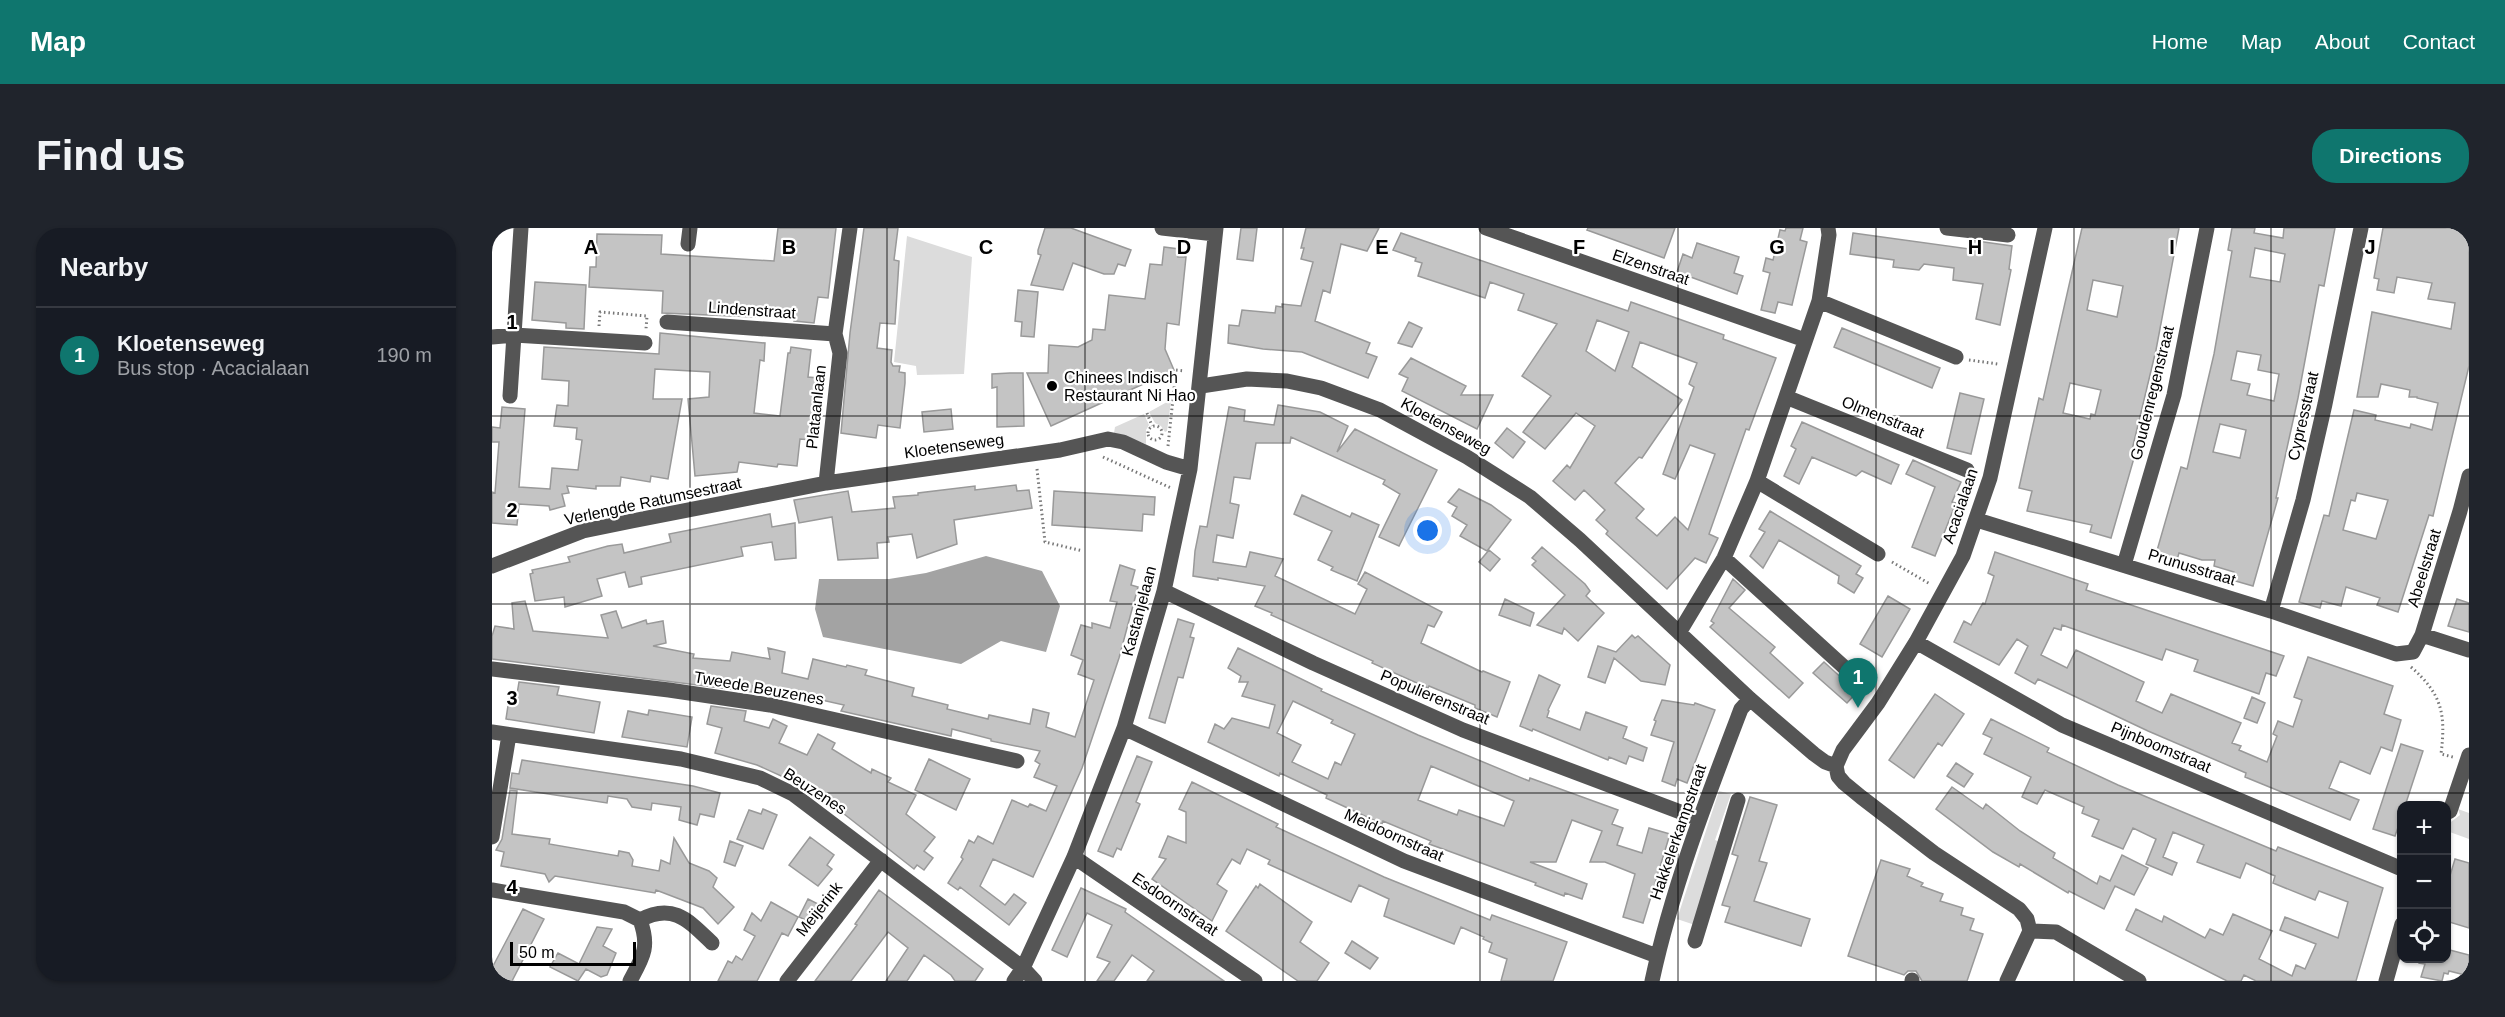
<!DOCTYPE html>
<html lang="en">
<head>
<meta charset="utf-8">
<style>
  body { margin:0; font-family:Arial,sans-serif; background:#20242c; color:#f1f3f6 }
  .controls { position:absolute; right:18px; bottom:18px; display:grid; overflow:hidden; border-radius:12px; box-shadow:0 2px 4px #0004 }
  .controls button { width:54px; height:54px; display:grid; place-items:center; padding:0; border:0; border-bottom:2px solid #363941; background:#171b24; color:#f1f3f6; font:30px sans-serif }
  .scale { position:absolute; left:18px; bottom:15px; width:126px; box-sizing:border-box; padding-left:6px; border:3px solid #000; border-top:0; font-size:16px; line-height:21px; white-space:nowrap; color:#000; -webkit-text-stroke:4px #fff; paint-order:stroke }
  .you { position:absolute; left:936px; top:303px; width:21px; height:21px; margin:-15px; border:4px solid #fff; border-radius:50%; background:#1a73e8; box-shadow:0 0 0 9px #1a73e833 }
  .badge { display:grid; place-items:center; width:39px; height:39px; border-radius:50%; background:#0f766e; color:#fff; font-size:20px; font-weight:700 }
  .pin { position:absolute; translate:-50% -50px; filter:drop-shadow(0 2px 3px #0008) }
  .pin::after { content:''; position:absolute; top:32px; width:21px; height:18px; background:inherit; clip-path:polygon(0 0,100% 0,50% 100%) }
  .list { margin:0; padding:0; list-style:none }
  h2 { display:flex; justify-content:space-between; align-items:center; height:78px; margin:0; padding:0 24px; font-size:26px }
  h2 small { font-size:20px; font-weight:400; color:#9ea1a6 }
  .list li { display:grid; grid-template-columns:39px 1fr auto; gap:18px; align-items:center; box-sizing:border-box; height:96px; padding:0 24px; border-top:2px solid #363941 }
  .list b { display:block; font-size:22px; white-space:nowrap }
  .list p { margin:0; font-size:20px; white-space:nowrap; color:#9ea1a6 }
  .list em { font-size:20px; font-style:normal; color:#9ea1a6 }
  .icon { flex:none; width:33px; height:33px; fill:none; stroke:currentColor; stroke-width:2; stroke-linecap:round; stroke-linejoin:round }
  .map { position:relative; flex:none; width:1977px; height:753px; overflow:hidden; border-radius:24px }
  header { display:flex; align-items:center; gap:36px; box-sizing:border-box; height:84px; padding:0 30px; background:#0f766e; color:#fff }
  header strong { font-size:28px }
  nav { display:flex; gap:33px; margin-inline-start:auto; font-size:21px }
  .intro { display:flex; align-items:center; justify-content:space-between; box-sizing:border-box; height:144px; padding:0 36px }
  h1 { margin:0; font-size:42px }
  .button { padding:15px 27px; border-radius:24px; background:#0f766e; color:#fff; font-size:21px; font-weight:700 }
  main { display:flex; gap:36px; padding:0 36px }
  aside { flex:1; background:#171b24; border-radius:24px; box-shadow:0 2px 4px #0004 }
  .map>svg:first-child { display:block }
  .green { fill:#dcdcdc }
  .water { fill:#a3a3a3 }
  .building { fill:#c4c4c4; stroke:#999; stroke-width:1.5; fill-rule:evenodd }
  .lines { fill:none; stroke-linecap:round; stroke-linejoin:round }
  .path { stroke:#777; stroke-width:3; stroke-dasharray:1.5 3; stroke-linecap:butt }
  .minor { stroke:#555; stroke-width:15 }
  .grid { fill:none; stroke:#000; stroke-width:1.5; stroke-opacity:0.55 }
  .poi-dot { fill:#000; stroke:#fff; stroke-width:2 }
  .labels { text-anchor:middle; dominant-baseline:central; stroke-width:4.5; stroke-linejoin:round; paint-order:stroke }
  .street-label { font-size:16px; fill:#000; stroke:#fff }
  .poi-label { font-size:16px; fill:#000; stroke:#fff; text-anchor:start }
  .grid-label { font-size:20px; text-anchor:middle; font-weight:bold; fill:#000; stroke:#fff; stroke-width:4.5; stroke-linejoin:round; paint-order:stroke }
</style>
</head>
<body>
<header>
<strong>Map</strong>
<nav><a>Home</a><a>Map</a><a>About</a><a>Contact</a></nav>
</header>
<div class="intro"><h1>Find us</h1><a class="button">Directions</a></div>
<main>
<aside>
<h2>Nearby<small></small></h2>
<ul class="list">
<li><span class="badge">1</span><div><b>Kloetenseweg</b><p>Bus stop · Acacialaan</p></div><em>190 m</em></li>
</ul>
</aside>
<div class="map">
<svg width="1977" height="753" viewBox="0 0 1977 753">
  <rect width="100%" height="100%" fill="#fff"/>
  <path class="green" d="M415,8L480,29L472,146L425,147L424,138L402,134Z
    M677,165L680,166L675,203L673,204L669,198L663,195L657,184L675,174Z
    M652,186L657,197L654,202V216L622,205L623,199Z
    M1227,563L1239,566L1223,612L1230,615L1203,697L1185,691Z
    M1966,581L1977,585V611L1955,603V597L1968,587Z"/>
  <path class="water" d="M494,328L550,343L568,378L554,424L509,413L469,436L331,409L323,381L327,351H397L434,345Z"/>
  <path class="building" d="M286,0H344L336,70L326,69L322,95L302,93L303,87L275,83V86L263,85V89L170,85L171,63L97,59L98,39H104L105,6L170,7L169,26L282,33Z
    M372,0H406L402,32L407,33L403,96L388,95L385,120L400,122L399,134L401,138H408L407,144L413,145V155L408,200L386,197L384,210L349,205L358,105Z
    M553,0H579L639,22L633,38L626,36L622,46H612L581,35L571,62L539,57L549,27L546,26V22Z
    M749,0H765L761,33L745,31Z
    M814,0H887L875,23L849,16L838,65L831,62L823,93L878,115L874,125L885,129L876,150L810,124L771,121L736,115L737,97L747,98L750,82L783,85L784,78L790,79V76L809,78L821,34L809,31L812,20H809Z
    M1096,0H1183L1172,30L1095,2Z
    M1294,0H1311L1308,12L1315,14L1300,77L1286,74L1283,85L1269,82L1278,45L1271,43L1274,30L1281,32L1288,2L1293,3Z
    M1590,0H1687L1664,122L1640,222L1644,223L1619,310L1598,304L1600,297L1535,283L1540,263L1527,260L1547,170L1551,172ZM1601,52L1631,58L1625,89L1595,82ZM1578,155L1609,162L1603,187L1599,186L1598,191L1571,185Z
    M1740,0H1763L1762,5L1791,10L1792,0H1843L1832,58L1827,57L1806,170L1784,270H1786L1761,358L1740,352L1742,344L1722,338L1723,332H1710L1687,325L1685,332L1664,326L1689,239L1695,241L1722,126L1740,23L1736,22ZM1763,20L1793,26L1788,54L1758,49ZM1745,123L1769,127L1766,142L1787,146L1782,173L1755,167L1758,156L1739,152ZM1728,196L1754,202L1748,230L1721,224Z
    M1891,0H1977V138L1941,288L1937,287L1906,384L1885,377L1888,370L1854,359L1849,378L1830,373L1828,380L1807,374L1832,287L1837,288L1862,182L1884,187L1883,192L1918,200L1919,196L1940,202L1946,175L1925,170V169H1917L1918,162L1889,156L1886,169H1865L1880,84L1959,101L1963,75L1936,71L1940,55L1905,49L1902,65L1885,62L1887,51L1882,50ZM1865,265L1896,272L1884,311L1851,302L1859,272L1863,273Z
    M909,5L1136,83L1139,74L1232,107L1231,111L1284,130L1257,202L1254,201L1217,306L1226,310L1214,335L1203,330L1175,361L1114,306L1116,303L1104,292L1113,282L1092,262L1083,272L1061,253L1075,237L1078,240L1103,198L1084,185L1053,221L1031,204L1059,168L1030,148L1065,96L1026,82L1032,66L998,54L993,70L926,48L930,35L923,33L924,30L901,22ZM1105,92L1137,104L1123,143L1094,123ZM1148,114L1205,135L1197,156L1202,159L1171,246L1183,251L1198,217L1223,226L1196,302L1183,289L1165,308L1144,290L1152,281L1123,255L1147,229L1150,230L1190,172L1140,139Z
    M1361,5L1477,21L1478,12L1520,18L1517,41L1519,42L1508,97L1484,91L1491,56L1461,52L1462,40L1432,36L1427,42L1401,39L1402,32L1358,26Z
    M1205,15L1247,29L1242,45L1251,48L1245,66L1185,44L1191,26L1200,30Z
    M672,19L687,21L686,29H694L687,97L675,95L673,121L682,142L559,198L535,145H556L557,117L586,119L600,112L601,101L613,102L617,67L653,71L658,36L670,37Z
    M43,54L94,57L92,101L74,100V95L40,92Z
    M526,62L546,64L542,109L529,108L530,94L523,93Z
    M917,94L930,100L920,119L906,115Z
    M1350,100L1448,140L1440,160L1342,119Z
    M168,105L273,115L272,133L268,132L262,185L288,188L296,125H298L299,119L319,122L316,149L326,150L319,212L308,211L305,238L286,236L285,239L247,234L245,244L203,248L196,171L217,169L218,144L163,141L161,171H190L176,251L159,248L158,254L129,249L128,258H104V261L75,258L77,265L70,266L73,278L58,282L57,278L27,276L25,297L0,295V264L3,265L7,214H0V199L8,200L10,179L33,181L27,259L58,261L60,240L86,242L90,212L84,211L85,200L62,198L65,177L76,178L77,153L50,151L52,119L167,126Z
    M919,130L974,158L969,167H1001L985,201L910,163L916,150L907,146Z
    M518,145H531L532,198L505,199V159L500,160V146Z
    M1468,165L1492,171L1479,226L1455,220Z
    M786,177L828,184L856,198L845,224L863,201L945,242L907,318L887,309L908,266L891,256L893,252L799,209L798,215H764L758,251L742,249L738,275L747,277L741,310L725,307L721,334L754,339L758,324L791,331L783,348L863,386L875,361L866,356L873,344L950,384L942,399L936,397L929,415L990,444L991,443L1018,454L1005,489L983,480V477L937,458L936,460L880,435L881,433L779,387L780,385L763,378L773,358L726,350V352L701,348L703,323L708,298L715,299L737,179L753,182L752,193L782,197Z
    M459,181L461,201L432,204L430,184Z
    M1310,194L1407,237L1399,256L1370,243L1364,248L1320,229L1307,256L1292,248L1304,221L1299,218Z
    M1015,200L1033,214L1021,230L1003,215Z
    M1421,232L1469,254L1460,274L1464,275L1443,328L1420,319L1443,259L1414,246Z
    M524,257L525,263L537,262L540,280L462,292L465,316L425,330L420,306L396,309L397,314L385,315L386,330L346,332L340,289L307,295L302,272L356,263L360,284L403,280L401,269L426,267V265L483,258V262Z
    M967,261L999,277L1019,292L995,323L968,308L975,297L960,288L965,279L956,274Z
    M562,263L663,269L662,287L651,286L650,303L560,297Z
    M810,267L858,289L860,285L887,297L865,353L839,342L841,339L826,332L840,303L802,286Z
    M1278,283L1369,338L1364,346L1371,350L1362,365L1346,355L1347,348L1287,312L1271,340L1258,328L1273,304L1267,301Z
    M278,286L280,299L303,295L304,330L283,332L280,314L249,319L251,328L149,349L150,356L137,359L133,344L105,351L110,368L73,379L72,369L43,373L38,346L41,345L40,342L78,334L76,329L116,318L130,316L132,325L179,314L177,306Z
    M1050,319L1093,356L1098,363L1094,368L1112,385L1086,413L1072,400L1070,406L1045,397L1073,367L1040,337L1044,333L1040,330Z
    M997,322L1008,331L998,343L987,334Z
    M1503,324L1596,356L1594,362L1792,428L1784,448L1774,445L1767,466L1702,443L1706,432L1674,421L1670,432L1570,397L1569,402L1562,400L1549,427L1575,440L1584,422L1652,454L1644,473L1670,485L1679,466L1749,495L1740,515L1749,518L1747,522L1775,534L1785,508L1781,506L1786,493L1801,499L1810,472L1802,469L1816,429L1901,458L1892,486L1909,492L1900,523L1889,519L1878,546L1848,533L1837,560L1867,572L1858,592L1753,549L1754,545L1656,503L1546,451L1543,456L1523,445L1536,418L1525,411L1507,437L1462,414L1472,393L1479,397L1488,380L1491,375L1493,376L1502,348L1496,345Z
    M628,337L643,342L639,357L646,359L627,430L590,540L560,608L541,649L501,631L488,658L513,677L522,666L534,675L517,697L468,659L466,662L456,655L471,631L469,629L477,612L482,615L486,608L501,616L520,572L536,579L538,576L554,583L565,558L542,549L548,536L543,533L548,523L499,513V511L460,501L459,508L349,483L352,477L285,462L284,464L261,458L260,464L0,431V408L3,398L22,401L20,375L33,373L41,403L116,410L109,387L124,383L130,400L154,392L155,396L171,393L174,415L161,418L202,426L201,430L238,433L240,424L278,431L276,420L293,424L290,445L316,451L321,431L354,439L355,437L375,442L373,447L422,460L420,468L456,477L455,481L496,491L497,487L538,496L541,481L557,485L554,499L583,509L602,452L586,446L591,432L579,427L589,397L600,400V395L618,400L625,374L618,373Z
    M1241,351L1253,362L1237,380L1283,419L1278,425L1311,455L1297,470L1218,399L1222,395L1219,393Z
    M1396,368L1418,381L1390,429L1368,416Z
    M1013,371L1042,385L1038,398L1007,387Z
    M1965,371L1977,375V404L1956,398Z
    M686,391L702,396L698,409L702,410L691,450L686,449L673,495L657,490Z
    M1140,407L1143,410L1146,408L1178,437L1173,457L1149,453L1122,430L1113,455L1096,449L1106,418L1124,424Z
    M746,420L830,461L829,463L926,507L1037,553L1038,550L1126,582L1120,596L1131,600L1125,617L1150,625L1157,600L1178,606L1151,695L1131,689L1143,646L1113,634H1098L1110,603L1080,592L1064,634H1038L1095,656L1090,671L1073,665L1072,668L1043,657L1044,655L951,621L937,616L939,613L891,593L890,596L834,570L835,567L788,545L787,548L716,514L723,496L732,501L740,490L777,500L783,477L750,468L756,454H747L749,448L736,440ZM801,473L841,492L839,495L863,506L849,537L843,534L836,551L800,534L809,517L785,505ZM939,538L1022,573L1012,598L967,582L965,587L926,572Z
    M1332,434L1365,464L1355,475L1321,445Z
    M1047,447L1068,457L1056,482L1057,483L1055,489L1088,502L1094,484L1135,499L1131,510L1155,520L1151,533L1137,528L1134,536L1117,529L1116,532L1041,501L1040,503L1028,498Z
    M27,454L67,459L65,467L108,474L102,505L14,491L17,471L24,472Z
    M1443,466L1472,486L1450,518L1446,515L1422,550L1397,532Z
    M1760,469L1773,475L1765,495L1752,490Z
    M1170,472L1202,477L1203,475L1223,482L1195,555L1185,551L1183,558L1170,553L1182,514L1159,507L1164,493L1162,492Z
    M219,478L254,483L252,493L277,500L281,491L295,498L287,515L315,527L326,506L343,515L340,521L379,545L380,541L399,550L396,554L424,567L414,586L443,609L432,623L441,630L432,642L425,637L422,641L347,582L309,557L265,537L223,525L230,500L215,496Z
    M157,482L200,489L195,519L130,509L136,483L156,487Z
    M1499,491L1557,520L1555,524L1626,557L1784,623L1786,619L1891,660L1864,753H1764L1752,747L1749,753H1735L1634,702L1644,681L1670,694L1672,688L1713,710L1718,701L1731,707L1741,686L1780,703L1767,731L1800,748L1804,737L1813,741L1824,716L1788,702L1793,689L1846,710L1856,674L1827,663L1823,672L1781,655L1783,648L1754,635L1748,650L1705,634L1712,617L1681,604L1671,629L1685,635L1680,647L1654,636L1664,611L1641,600L1631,621L1600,608L1607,592L1590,585L1592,579L1553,562L1545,576L1530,569L1539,549L1492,526L1500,510L1491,506Z
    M1909,516L1931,523L1913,578H1910V588L1903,608L1881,601Z
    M645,528L660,534L644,574L648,576L629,622L625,620L621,629L606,623Z
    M437,531L478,551L464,582L423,562Z
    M30,532L201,558L228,565L222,589L208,586L205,597L187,592L189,579L160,575L159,582L140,579L135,571L116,568L115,575L18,560L20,545L27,546Z
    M1464,535L1481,546L1472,559L1455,548Z
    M700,554L786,596L784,599L892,649L998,692L1000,687L1075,714L1061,753H1009L1015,731L997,724L1000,715L991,711L992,709L969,699L962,716L892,688L897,671L867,657L859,674L776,636L778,632L755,621L748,636L740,631L725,656L735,663L720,693L660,651L674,631L667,629L676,608L694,615V584L687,581Z
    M1460,559L1491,581L1494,576L1528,603L1563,625L1561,630L1605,656L1608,648L1618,653L1630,627L1656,640L1642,667L1623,658L1612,681L1577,663L1576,665L1528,636L1527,639L1501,624L1444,581Z
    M18,562L25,563L20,606L58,611L57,616L126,628L127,623L137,625L141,632L140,638L167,643L169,632L178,636L182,610L197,635L217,643L225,650L221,659L242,679L226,696L211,680L164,662L163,665L63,648L57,654L53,646L9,638L12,624L4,622L10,611Z
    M1258,569L1285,577L1267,633L1275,635L1262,673L1318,691L1309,718L1233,694L1238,679L1230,677L1246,628L1240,626Z
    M271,581L285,587L271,621L245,611L257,582L269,586Z
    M318,609L342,627L335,637L340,641L326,658L297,637Z
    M238,613L251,618L243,638L232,634Z
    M1963,631L1977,635V700L1954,693V661Z
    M1389,632L1418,641L1415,648L1431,655L1429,658L1451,666L1448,673L1471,680L1469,687L1482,691L1478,702L1491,706L1475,753H1430L1424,743H1416L1412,747L1356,728Z
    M768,656L820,694L808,714L837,735L825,753H806L734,703L764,658L766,660Z
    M589,660L634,681L633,684L732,753H655L662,743L640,727L622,753H605L618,734L605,729L620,697L595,685L575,729L560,722Z
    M387,662L491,741L483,753H463L459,747L432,727L415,753H394L416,720L396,704L359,753H323L365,697L363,696Z
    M316,671L328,677L318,694L307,689Z
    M279,674L306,689L296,708L290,705L265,753H226L236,733L240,735L244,728L250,732L263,708L252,702L260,685L269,693Z
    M31,681L52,691L20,753H0V740Z
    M105,699L120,701L111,718L124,725L115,747L109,749L94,741L86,753L58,739L66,725L87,736Z
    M860,713L886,730L878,741L853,725Z
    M1954,721L1977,727V748L1957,743L1956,746L1952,745L1950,753L1929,749L1933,736L1927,735V730H1954Z"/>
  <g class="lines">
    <path class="path" d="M107,98L108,84L155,88L154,101
      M1477,132L1506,136
      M655,185L660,198
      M656 205a7 7 0 1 1 14 0a7 7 0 1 1-14 0Z
      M676,218L684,142L693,143
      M611,229L679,260
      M545,241L553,314L591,323
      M1400,334L1438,356
      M1919,439C1950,466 1954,486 1949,526L1961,529"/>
    <path class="minor" d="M670,0L723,6
      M994,0L1313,112
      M1455,0L1516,7
      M196,16L198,0
      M1327,73L1464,129
      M175,94L343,106
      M0,109L22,107L153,115
      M709,158L755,151L795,153L829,160L888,182L975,229L1038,269L1088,312L1258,471L1322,526L1333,534L1344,538
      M18,168L29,0
      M1294,169L1475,242
      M1265,253L1386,326
      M334,255L348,125L343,106L358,0
      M1485,292L1779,383L1904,426L1921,424L1930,407L1968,283L1977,248
      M1232,330L1363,449
      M1632,337L1682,167L1715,0
      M0,338L91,303L140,293L334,255L568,222L616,211L631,214L674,234L698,241
      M672,363L821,435L971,502L1207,591
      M1779,383L1811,272L1833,176L1869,0
      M1187,405L1232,330L1265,253L1327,73L1337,7L1336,0
      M1930,407L1977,422
      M1424,414L1570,497L1910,641
      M0,441L177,462L278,477L525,533
      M632,500L912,633L1165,728
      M0,504L189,531L268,550L301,566L531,740L543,753
      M1954,585L1958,583L1977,527
      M0,609L17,507
      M582,629L763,753
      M0,662L132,684L148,692C158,719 151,729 138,753
      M148,692C181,674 197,693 220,715
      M1538,703L1535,691L1527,681L1442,625L1369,569L1352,555L1346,548L1344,538L1351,522L1386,475L1424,414L1471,328L1498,250L1553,0
      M1538,703L1564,704L1647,753
      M1203,713L1246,572
      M295,753L389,632
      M522,753L531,740L582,629L632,500L672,363L698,241L724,0
      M1160,753C1180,660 1215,570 1249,481L1258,471
      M1420,753V752
      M1515,753L1538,703
      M1894,753L1910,696"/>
  </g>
  <path class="grid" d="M198,0V753M395,0V753M593,0V753M791,0V753M988,0V753M1186,0V753M1384,0V753M1582,0V753M1779,0V753M0,188H1977M0,376H1977M0,565H1977"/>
  <circle class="poi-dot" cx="560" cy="158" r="6"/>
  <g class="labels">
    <g class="street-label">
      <text transform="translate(1159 39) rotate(19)">Elzenstraat</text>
      <text transform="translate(260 82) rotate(4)">Lindenstraat</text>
      <text transform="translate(1660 165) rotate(-76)">Goudenregenstraat</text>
      <text transform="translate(324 179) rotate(-84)">Plataanlaan</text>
      <text transform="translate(1811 188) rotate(-77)">Cypresstraat</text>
      <text transform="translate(1391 189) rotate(22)">Olmenstraat</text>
      <text transform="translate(954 198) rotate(29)">Kloetenseweg</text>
      <text transform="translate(462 218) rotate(-8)">Kloetenseweg</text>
      <text transform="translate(161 273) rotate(-12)">Verlengde Ratumsestraat</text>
      <text transform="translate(1468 278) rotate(-71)">Acacialaan</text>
      <text transform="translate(1700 339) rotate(17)">Prunusstraat</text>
      <text transform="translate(1932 340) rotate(-73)">Abeelstraat</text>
      <text transform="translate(647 383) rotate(-75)">Kastanjelaan</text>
      <text transform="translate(267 460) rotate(10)">Tweede Beuzenes</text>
      <text transform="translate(943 469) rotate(23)">Populierenstraat</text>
      <text transform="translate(1669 519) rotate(23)">Pijnboomstraat</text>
      <text transform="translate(323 563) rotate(33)">Beuzenes</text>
      <text transform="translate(1186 604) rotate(-71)">Hakkelerkampstraat</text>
      <text transform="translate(902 607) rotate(24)">Meidoornstraat</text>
      <text transform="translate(683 676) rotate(34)">Esdoornstraat</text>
      <text transform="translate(327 681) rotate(-52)">Meijerink</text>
    </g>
    <g class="poi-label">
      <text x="572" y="149">Chinees Indisch<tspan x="572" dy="18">Restaurant Ni Hao</tspan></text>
    </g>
  </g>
  <g class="grid-label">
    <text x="99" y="26">A</text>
    <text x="297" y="26">B</text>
    <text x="494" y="26">C</text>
    <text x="692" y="26">D</text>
    <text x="890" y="26">E</text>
    <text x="1087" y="26">F</text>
    <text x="1285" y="26">G</text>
    <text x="1483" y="26">H</text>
    <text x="1680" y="26">I</text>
    <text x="1878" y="26">J</text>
    <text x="20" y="101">1</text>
    <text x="20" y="289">2</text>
    <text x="20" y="477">3</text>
    <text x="20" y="666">4</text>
  </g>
</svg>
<div class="controls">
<button>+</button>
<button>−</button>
<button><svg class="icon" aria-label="locate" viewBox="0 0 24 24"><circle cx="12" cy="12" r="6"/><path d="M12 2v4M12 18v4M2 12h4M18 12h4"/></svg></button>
</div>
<div class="scale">50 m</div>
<div class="you"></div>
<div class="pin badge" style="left:1366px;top:480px">1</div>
</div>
</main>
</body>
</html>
